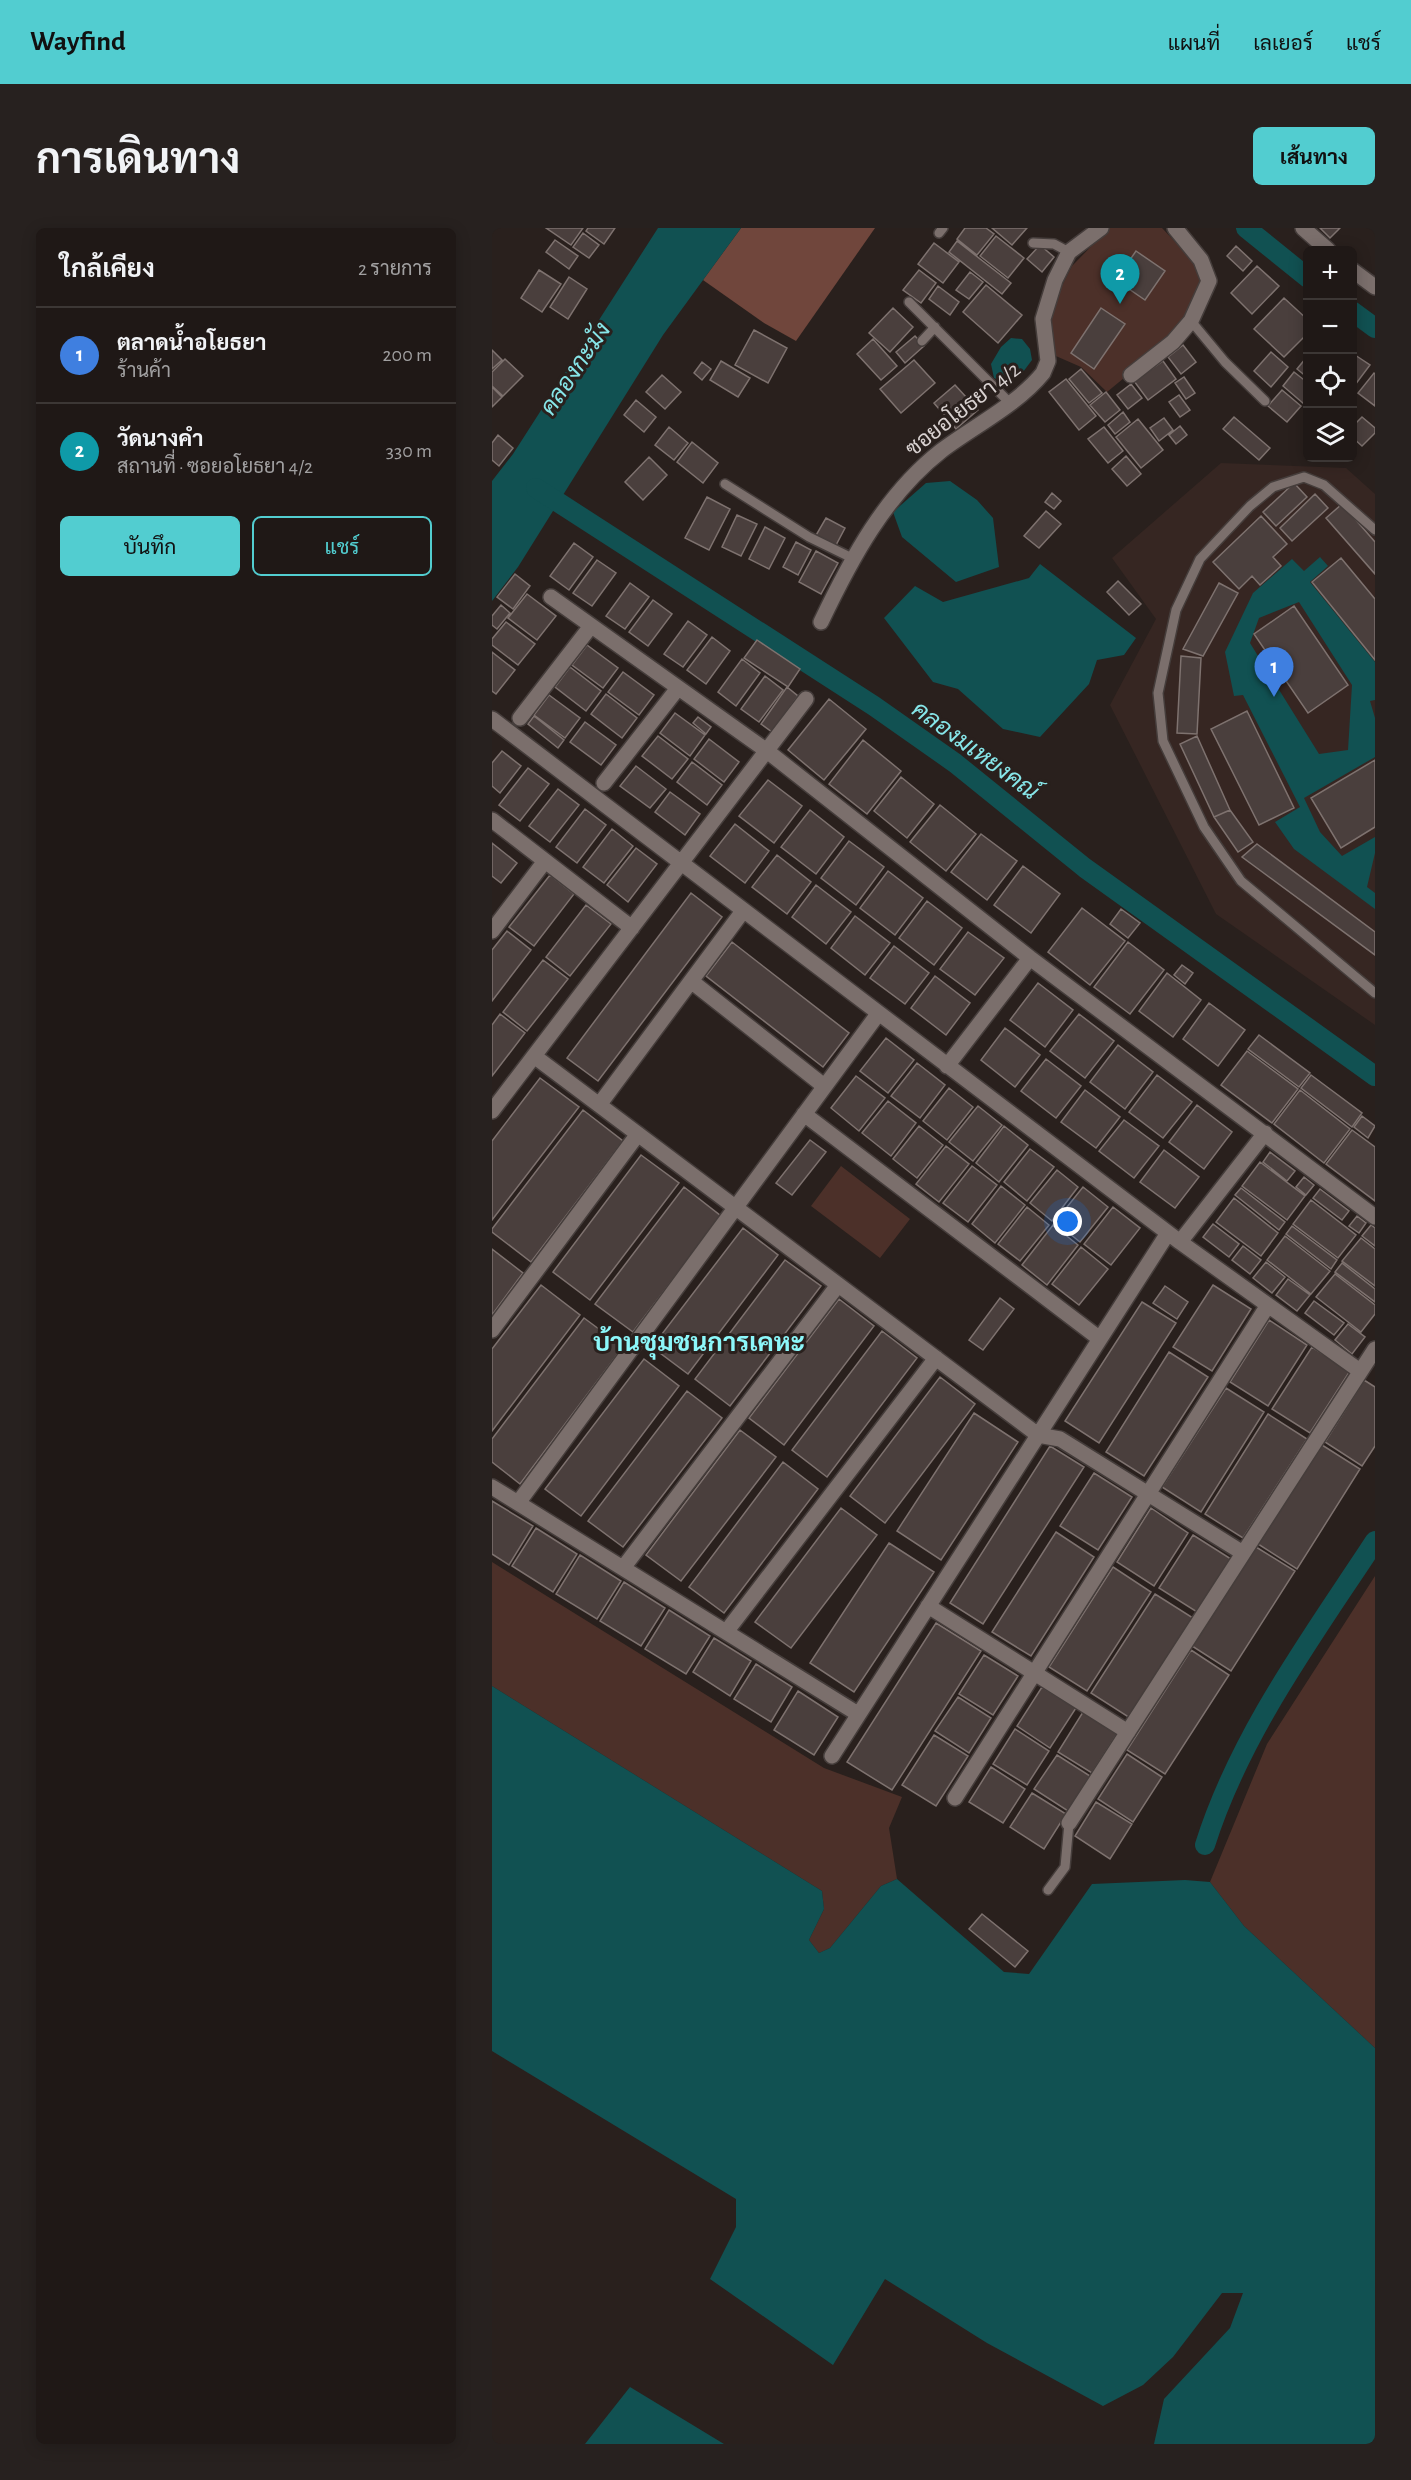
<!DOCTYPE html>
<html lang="th">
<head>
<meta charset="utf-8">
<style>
  body { margin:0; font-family:"Alegreya Sans",Sarabun,sans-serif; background:#27211f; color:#f1f3f6 }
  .controls { position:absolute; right:18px; top:18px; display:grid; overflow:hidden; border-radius:9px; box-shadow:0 3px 15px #0003 }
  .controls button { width:54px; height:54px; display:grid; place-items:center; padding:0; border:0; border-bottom:2px solid #3c3735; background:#1f1816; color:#f1f3f6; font:30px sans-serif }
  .you { position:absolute; left:576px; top:994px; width:21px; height:21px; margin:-15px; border:4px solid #fff; border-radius:50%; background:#1a73e8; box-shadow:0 0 0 9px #1a73e833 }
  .badge { display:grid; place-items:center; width:39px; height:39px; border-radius:50%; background:#52cdd0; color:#fff; font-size:20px; font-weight:700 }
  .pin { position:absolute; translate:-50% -50px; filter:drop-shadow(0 2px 3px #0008) }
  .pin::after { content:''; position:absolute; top:32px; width:21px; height:18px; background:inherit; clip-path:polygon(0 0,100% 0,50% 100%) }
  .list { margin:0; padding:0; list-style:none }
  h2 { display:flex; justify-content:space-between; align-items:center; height:78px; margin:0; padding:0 24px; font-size:26px }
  h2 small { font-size:20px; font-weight:400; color:#a1a0a1 }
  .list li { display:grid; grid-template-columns:39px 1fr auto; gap:18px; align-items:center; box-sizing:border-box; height:96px; padding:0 24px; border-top:2px solid #3c3735 }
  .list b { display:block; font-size:22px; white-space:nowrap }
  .list p { margin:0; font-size:20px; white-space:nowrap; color:#a1a0a1 }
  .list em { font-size:20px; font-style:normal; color:#a1a0a1 }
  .actions { display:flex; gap:12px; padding:18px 24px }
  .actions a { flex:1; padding:14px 0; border:2px solid #52cdd0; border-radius:9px; text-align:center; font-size:21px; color:#52cdd0 }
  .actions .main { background:#52cdd0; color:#111 }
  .icon { flex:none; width:33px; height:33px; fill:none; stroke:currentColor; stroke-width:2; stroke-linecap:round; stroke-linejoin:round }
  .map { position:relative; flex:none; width:883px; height:2216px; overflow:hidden; border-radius:9px }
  header { display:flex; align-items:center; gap:36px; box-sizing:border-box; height:84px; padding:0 30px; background:#52cdd0; color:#111 }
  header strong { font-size:28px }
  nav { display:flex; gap:33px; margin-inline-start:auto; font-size:21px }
  .intro { display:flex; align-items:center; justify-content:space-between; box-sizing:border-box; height:144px; padding:0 36px }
  h1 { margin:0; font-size:42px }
  .button { padding:15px 27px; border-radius:9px; background:#52cdd0; color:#111; font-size:21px; font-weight:700 }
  main { display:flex; gap:36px; padding:0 36px }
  aside { flex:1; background:#1f1816; border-radius:9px; box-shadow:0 3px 15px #0003 }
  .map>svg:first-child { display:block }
  .built { fill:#362622 }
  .green { fill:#4c3029 }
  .forest { fill:#70463c }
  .water { fill:#115152; fill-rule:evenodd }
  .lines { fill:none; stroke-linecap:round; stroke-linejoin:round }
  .canal { stroke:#115152; stroke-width:20 }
  .building { fill:#4a3f3d; stroke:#7e726f; stroke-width:1.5 }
  .service-casing { stroke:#453d3b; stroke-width:12 }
  .minor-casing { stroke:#453d3b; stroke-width:18 }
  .service { stroke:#7b6f6c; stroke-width:9 }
  .minor { stroke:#7b6f6c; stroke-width:15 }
  .labels { text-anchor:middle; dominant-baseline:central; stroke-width:6; stroke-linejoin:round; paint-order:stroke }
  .street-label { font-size:22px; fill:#d8d1d0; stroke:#29201d }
  .water-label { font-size:24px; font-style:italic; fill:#87e6e9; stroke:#29201d }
  .quarter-label { font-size:26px; font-weight:bold; fill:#8cf7fa; stroke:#29201d }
</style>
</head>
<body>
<header>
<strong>Wayfind</strong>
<nav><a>แผนที่</a><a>เลเยอร์</a><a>แชร์</a></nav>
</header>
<div class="intro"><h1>การเดินทาง</h1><a class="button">เส้นทาง</a></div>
<main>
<aside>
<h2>ใกล้เคียง<small>2 รายการ</small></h2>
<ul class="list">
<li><span class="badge" style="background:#3f7fe0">1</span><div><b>ตลาดน้ำอโยธยา</b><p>ร้านค้า</p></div><em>200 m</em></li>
<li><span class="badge" style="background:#0f9aa8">2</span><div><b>วัดนางคำ</b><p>สถานที่ · ซอยอโยธยา 4/2</p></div><em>330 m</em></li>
</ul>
<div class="actions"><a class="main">บันทึก</a><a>แชร์</a></div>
</aside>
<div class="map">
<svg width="883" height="2216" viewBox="0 0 883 2216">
  <rect width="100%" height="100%" fill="#29201d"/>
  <path class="built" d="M729,235L854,240L883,266V797L724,686L618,477L664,391L620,330Z"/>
  <path class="green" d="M617,0H670L704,36L709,55L689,103L615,164L589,139L557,125L552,93L580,38Z
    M349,938L418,991L388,1030L319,978Z
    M0,1334L332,1540L410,1569L397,1600L405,1651L389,1658L338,1720L327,1725L317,1712L332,1681L330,1663L0,1458Z
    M883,1348V1820L752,1698L718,1654L775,1516Z"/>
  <path class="forest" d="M249,0H383L304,113L272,95L211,52Z"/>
  <path class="water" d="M166,0H249L171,107L26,339L0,373V253L21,226Z
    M519,110L530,111L538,121L540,132L528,148L516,156L502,150L499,136L509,119Z
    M458,253L485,272L501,290L507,339L464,354L410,309L401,284L434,255Z
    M828,329L836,338L818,354L883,434V472L878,473L883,490V529L812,570L828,604L850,628L883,609V625L875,659L883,665V681L802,621L783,594L808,579L751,467L742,468L733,424L761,365L800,331L812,343ZM807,374L860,457L856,522L827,526L758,415L767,390Z
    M548,336L644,410L632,427L605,432L597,456L548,509L511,501L466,461L441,454L392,390L423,358L451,374L537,350Z
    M0,1458L330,1663L332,1681L317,1712L327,1725L338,1720L389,1658L405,1651L512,1744L537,1746L600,1656L693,1652L718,1654L752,1698L883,1820V2216H662L672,2171L738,2100L751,2065H730L681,2129L651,2157L611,2178L495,2115L393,2051L341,2137L218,2051L244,1999V1971L0,1823Z
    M138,2159L232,2216H93Z"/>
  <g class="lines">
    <path class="canal" d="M754,0L816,50
      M860,83L883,100
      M44,260L382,478L463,535L593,640L883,848
      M713,1617C748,1506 820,1409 883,1313"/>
  </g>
  <path class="building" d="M54,0H91L79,17Z
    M96,0H123L112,16L94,3Z
    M473,0H494L502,6L485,27L465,11Z
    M500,0H535L520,17Z
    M828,0H848L838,10Z
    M91,5L107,17L97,30L81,19Z
    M504,8L532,30L516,50L488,28Z
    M63,12L86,28L77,41L54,24Z
    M465,13L519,55L510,66L457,24Z
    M442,15L467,34L451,55L426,36Z
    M548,17L562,29L550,44L535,31Z
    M744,18L760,33L751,43L735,28Z
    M644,23L673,43L653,72L624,52Z
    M765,38L787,58L760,86L739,65Z
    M47,42L69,56L50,84L29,70Z
    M427,42L444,55L429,75L411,62Z
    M478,44L491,54L477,71L464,62Z
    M77,49L95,61L76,91L58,79Z
    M494,57L530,87L506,115L471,84Z
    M446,58L467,74L458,87L437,71Z
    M792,70L816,92V105L792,129L762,101Z
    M401,80L421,99L398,124L377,105Z
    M609,80L633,96L602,141L579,125Z
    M262,102L295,120L276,155L243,137Z
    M423,108L432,118L413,135L404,124Z
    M381,111L405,138L389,152L365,126Z
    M691,117L704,134L689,146L676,129Z
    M0,122L10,132L0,141Z
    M779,124L796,139L779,159L762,143Z
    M860,125L878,137L860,161Z
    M814,130L816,131V150L805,141Z
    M13,131L31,148L11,168L0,158V144Z
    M422,132L443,155L409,185L388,161Z
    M229,133L258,150L246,169L218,152Z
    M671,133L684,151L656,172L642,153Z
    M210,134L219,141L210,152L202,145Z
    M589,141L610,165L597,175L577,151Z
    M802,144L816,155V172L812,176L791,158Z
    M882,145L883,146V178L866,165Z
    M170,147L189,164L173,181L154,164Z
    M692,149L703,165L694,171L683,155Z
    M574,151L604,188L587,202L557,164Z
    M639,156L650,170L636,181L625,167Z
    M463,157L486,182L464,201L442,175Z
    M0,159L10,169L0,179Z
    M790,162L809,178L795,194L776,178Z
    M614,164L628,182L613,194L598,177Z
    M687,167L698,182L688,189L677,174Z
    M144,172L164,189L152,204L132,187Z
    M631,184L638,194L623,206L616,197Z
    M742,189L778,220L767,232L731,201Z
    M870,189L883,200V205L870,218L860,209V199Z
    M672,190L681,202L667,213L658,200Z
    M646,191L671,222L649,240L624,209Z
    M688,198L695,207L684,216L677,207Z
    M177,199L196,215L182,232L163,217Z
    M612,199L631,223L616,235L596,211Z
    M6,207L21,220L7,238L0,232V215Z
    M200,214L226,235L211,255L185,234Z
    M634,228L649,246L635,258L620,241Z
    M157,229L175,247L151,272L133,254Z
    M802,255L815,269L784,298L771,284Z
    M560,265L569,273L562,281L553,274Z
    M823,266L836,280L800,313L788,300Z
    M215,269L238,281L217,322L193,310Z
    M850,276L883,314V346L834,290Z
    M554,283L569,296L547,320L532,308Z
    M245,287L265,296L249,328L230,319Z
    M769,288L795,316L781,329L789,338L768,357L760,348L747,361L721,334Z
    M334,290L353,300L343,319L323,309Z
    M273,299L293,310L277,341L257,331Z
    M304,314L319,322L306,347L291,339Z
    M82,315L101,329L77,362L58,348Z
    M324,323L346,335L329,366L307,354Z
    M849,330L883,371V432L820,354Z
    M105,332L124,345L100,378L81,365Z
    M23,346L38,358L21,381L5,369Z
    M626,353L649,376L637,387L615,364Z
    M138,355L157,369L133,401L114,388Z
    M727,355L746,365L711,428L691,421Z
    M35,366L64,388L45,412L16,390Z
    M161,372L180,386L156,418L137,404Z
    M9,377L18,385L5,401L0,397V388Z
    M802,378L856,457L816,485L762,406Z
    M196,393L215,407L191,439L172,426Z
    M14,394L43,416L26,437L0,417V411Z
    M220,409L238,423L214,456L195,442Z
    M265,412L308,441L296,459L252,430Z
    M95,417L126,440L111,460L80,437Z
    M0,424L23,442L4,466L0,463Z
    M689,428L709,430L705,506L685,505Z
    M250,431L268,445L244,478L226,464Z
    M78,439L109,463L94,483L63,459Z
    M131,444L162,467L147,487L116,464Z
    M273,448L291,462L267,494L249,481Z
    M295,459L306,468L280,504L269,496Z
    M114,466L145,490L130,510L99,486Z
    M57,467L88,490L73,510L42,487Z
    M337,471L374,501L332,552L296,522Z
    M755,483L802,580L767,597L719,501Z
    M183,485L213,507L198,528L168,505Z
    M42,488L72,512L66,520L36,496Z
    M206,489L219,499L214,506L201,495Z
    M93,494L124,517L109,537L78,514Z
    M166,508L196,531L180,551L150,528Z
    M705,508L738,582L722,589L688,516Z
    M217,511L247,534L232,554L202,531Z
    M371,512L409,543L375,586L337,556Z
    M10,523L29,538L8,565L0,558V535Z
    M883,532V599L849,620L819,570Z
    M200,534L230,557L215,577L185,554Z
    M144,538L174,561L158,580L128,558Z
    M36,540L57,556L28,593L7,577Z
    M409,549L442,576L415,610L382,583Z
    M276,552L310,578L282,615L247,588Z
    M66,561L87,577L58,614L37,598Z
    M178,564L208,586L193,607L163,584Z
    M448,577L484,606L454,643L418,614Z
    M93,581L114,597L85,635L64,619Z
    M318,582L352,609L324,646L289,619Z
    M738,582L761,614L746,624L722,589Z
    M243,596L277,623L253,655L218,628Z
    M120,601L141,618L112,655L91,639Z
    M489,606L525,633L495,672L459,644Z
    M357,613L392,639L364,677L329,650Z
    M0,615L25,635L9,655L0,648Z
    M765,616L883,704V727L750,629Z
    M144,620L165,636L136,674L115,657Z
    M285,627L319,654L295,686L260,659Z
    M531,638L568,666L539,705L502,677Z
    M396,643L431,670L403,707L368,680Z
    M58,647L82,666L42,718L17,699Z
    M324,657L359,684L334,716L300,689Z
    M199,665L230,689L106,853L75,830Z
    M435,673L470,700L442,737L407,710Z
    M94,677L119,696L78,748L54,729Z
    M590,680L633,713L598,757L556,724Z
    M629,681L648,695L636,710L618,696Z
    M363,688L398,715L373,747L339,720Z
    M15,703L39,722L0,773V722Z
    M476,704L512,730L483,767L448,741Z
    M240,714L357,805L331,839L214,748Z
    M636,714L672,742L638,786L602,759Z
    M402,718L437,745L413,776L378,750Z
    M51,732L76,751L35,803L11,784Z
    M690,737L701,745L693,756L682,747Z
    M675,745L709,772L681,809L647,783Z
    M443,748L478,775L454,807L419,780Z
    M546,755L581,782L553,819L518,792Z
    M717,775L753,802L726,838L691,811Z
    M8,786L33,805L0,848V797Z
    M587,786L622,813L593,850L558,823Z
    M513,800L548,827L523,859L489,832Z
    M767,807L818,845L807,859L756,821Z
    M394,810L422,832L396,865L368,843Z
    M626,817L661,844L633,881L598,854Z
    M755,823L806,861L780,895L729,857Z
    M554,831L589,858L564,890L529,863Z
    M425,835L453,857L428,890L399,868Z
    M665,847L700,874L671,910L637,884Z
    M819,847L870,885L860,899L809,860Z
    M364,848L393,870L367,903L339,880Z
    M48,850L87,879L0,992V913Z
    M457,860L481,879L455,912L431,893Z
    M593,862L628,889L604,920L569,894Z
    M808,862L858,901L832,935L782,896Z
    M396,873L424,895L399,928L370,905Z
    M705,877L740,904L712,941L677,914Z
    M486,878L510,897L481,933L457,914Z
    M91,882L131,913L39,1034L0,1004V1001Z
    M870,888L883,898L876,910L862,899Z
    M632,892L667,918L642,950L607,923Z
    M427,898L451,917L425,950L401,931Z
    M512,898L536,917L507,954L484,935Z
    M860,902L883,919V973L834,936Z
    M318,912L334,924L300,967L284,955Z
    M454,918L477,936L447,974L424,956Z
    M538,921L562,939L535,973L512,954Z
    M672,922L707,949L683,980L648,954Z
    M778,924L803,943L795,953L771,934Z
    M149,927L187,955L98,1072L61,1044Z
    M768,934L813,968L795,992L750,958Z
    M480,938L505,957L476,994L451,975Z
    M565,942L586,959L560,993L538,975Z
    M812,949L822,957L814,967L804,959Z
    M509,958L533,977L503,1015L480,996Z
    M192,959L229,988L141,1104L103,1076Z
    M591,959L616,979L588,1014L563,994Z
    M749,960L793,994L787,1002L743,967Z
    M828,961L857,983L850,992L821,970Z
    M742,970L786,1005L769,1028L724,994Z
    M819,972L864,1007L846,1030L801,996Z
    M535,979L557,997L528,1033L506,1016Z
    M621,979L648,1000L619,1037L592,1016Z
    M865,988L874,995L867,1005L857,998Z
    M721,996L747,1016L737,1029L711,1009Z
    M561,997L586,1017L555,1057L530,1037Z
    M879,997L883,1000V1018L870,1008Z
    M800,998L845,1032L839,1041L794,1006Z
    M251,1000L286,1027L196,1146L160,1119Z
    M793,1008L838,1043L819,1066L775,1032Z
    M869,1010L883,1021V1058L850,1033Z
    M751,1018L769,1032L758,1046L740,1032Z
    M589,1019L616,1041L587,1077L560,1056Z
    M0,1021L31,1045L0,1087Z
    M293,1032L329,1058L238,1178L203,1151Z
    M774,1034L793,1049L780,1065L761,1050Z
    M850,1035L883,1061V1074L843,1044Z
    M843,1046L883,1077V1086L869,1104L824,1069Z
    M796,1051L818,1067L805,1083L784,1067Z
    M49,1057L88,1087L0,1203V1121Z
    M721,1057L759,1081L720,1143L681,1119Z
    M673,1058L696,1074L685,1091L661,1075Z
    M508,1070L522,1081L491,1122L477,1112Z
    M347,1071L382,1098L292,1217L257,1190Z
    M822,1073L852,1095L842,1107L813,1085Z
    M650,1074L684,1095L607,1215L573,1193Z
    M92,1090L131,1119L28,1256L0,1234V1211Z
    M777,1092L815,1117L776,1178L738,1154Z
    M856,1096L873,1109L860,1126L843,1112Z
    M390,1103L425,1130L335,1249L300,1222Z
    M820,1119L858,1143L818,1205L780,1181Z
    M677,1124L716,1149L652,1248L614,1224Z
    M152,1131L187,1158L89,1288L53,1261Z
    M448,1149L483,1176L393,1295L358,1268Z
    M872,1152L883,1159V1218L870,1238L833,1214Z
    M734,1160L772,1184L709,1284L670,1259Z
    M195,1163L230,1190L131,1319L96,1293Z
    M482,1185L526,1214L449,1332L405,1303Z
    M776,1186L815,1211L751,1310L713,1286Z
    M248,1202L284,1229L189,1353L154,1327Z
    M830,1217L868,1241L805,1341L766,1316Z
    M558,1218L592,1239L491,1396L458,1375Z
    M291,1234L326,1261L232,1385L197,1359Z
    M602,1245L640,1269L606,1322L568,1298Z
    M0,1273L41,1298L17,1337L0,1326Z
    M349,1280L385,1307L299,1420L263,1394Z
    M659,1280L696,1305L662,1358L625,1334Z
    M44,1300L85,1326L61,1364L20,1338Z
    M564,1304L602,1329L539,1428L500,1404Z
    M701,1307L739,1331L705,1384L667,1360Z
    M397,1315L442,1344L362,1464L318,1435Z
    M764,1319L803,1343L739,1443L700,1418Z
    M88,1327L129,1353L105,1391L64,1366Z
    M621,1339L659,1364L595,1463L557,1439Z
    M132,1354L173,1380L149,1418L108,1393Z
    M663,1366L701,1390L638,1490L599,1465Z
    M177,1382L218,1408L194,1446L153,1421Z
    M444,1395L489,1423L400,1562L355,1534Z
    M222,1410L259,1433L238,1468L201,1444Z
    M699,1422L737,1447L673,1546L635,1522Z
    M492,1427L526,1448L501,1487L467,1466Z
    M264,1436L300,1459L279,1494L242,1471Z
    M550,1459L584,1480L558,1520L525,1498Z
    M306,1463L346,1489L322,1527L282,1502Z
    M466,1469L499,1490L477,1525L443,1503Z
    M591,1484L625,1506L600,1545L566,1524Z
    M523,1501L557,1523L535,1557L501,1536Z
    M442,1507L476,1528L444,1578L410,1557Z
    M635,1526L670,1549L641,1594L606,1571Z
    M565,1527L598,1548L576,1583L542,1561Z
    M499,1539L533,1561L511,1595L477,1574Z
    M540,1565L574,1586L552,1621L518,1599Z
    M604,1574L640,1596L618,1631L583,1608Z
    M490,1686L536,1723L523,1739L477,1701Z"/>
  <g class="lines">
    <g class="service-casing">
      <path id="service" d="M447,5L451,0
        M541,15L562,16L577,24
        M417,74L517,174
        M699,93L733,134L773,173
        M430,113L443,99
        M233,256L317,309L360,330
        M883,302L832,257L812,249L781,259L758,278L708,331L684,382L666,465L671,513L712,599L749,653L883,765
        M556,1662L573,1639L577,1595"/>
    </g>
    <g class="minor-casing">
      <path id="minor" d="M811,0L836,22
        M860,42L883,59
        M639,147L681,114L699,93L717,53L709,32L683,0
        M59,369L275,523L538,730L883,989
        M329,394C359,331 393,267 449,223C482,198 525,177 551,145L556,133L551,91L563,52L577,24L609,0
        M28,490L99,398
        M0,491L688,1014L868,1143
        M112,555L186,460
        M0,592L140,700
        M0,703L53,633
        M199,753L332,858
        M42,828L546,1207L568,1211L751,1325
        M455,838L538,730
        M107,877L251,683
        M0,883L314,471
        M312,886L608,1111
        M688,1014L773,905
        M0,1102L146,906
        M0,1259L366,1486
        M26,1275L386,786
        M131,1340L346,1057
        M436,1378L636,1504
        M234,1404L444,1130
        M340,1528L676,1005
        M463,1570L776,1077
        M577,1595L883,1121"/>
    </g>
    <use href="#service" class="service"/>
    <use href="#minor" class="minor"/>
  </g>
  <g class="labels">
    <g class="street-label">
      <text transform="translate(471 181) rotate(-38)">ซอยอโยธยา 4/2</text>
    </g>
    <g class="water-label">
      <text transform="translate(84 141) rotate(-56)">คลองกะมัง</text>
      <text transform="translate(483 523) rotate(36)">คลองมเหยงคณ์</text>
    </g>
    <g class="quarter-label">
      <text x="207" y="1115">บ้านชุมชนการเคหะ</text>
    </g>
  </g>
</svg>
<div class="controls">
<button>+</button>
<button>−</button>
<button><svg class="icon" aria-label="locate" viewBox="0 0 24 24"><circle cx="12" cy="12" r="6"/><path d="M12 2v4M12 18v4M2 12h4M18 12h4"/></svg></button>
<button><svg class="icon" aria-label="layers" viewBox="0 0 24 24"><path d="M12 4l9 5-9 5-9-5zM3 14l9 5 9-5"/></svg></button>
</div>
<div class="you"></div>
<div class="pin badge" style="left:782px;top:469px;background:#3f7fe0">1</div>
<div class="pin badge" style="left:628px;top:76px;background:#0f9aa8">2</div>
</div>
</main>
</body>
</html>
